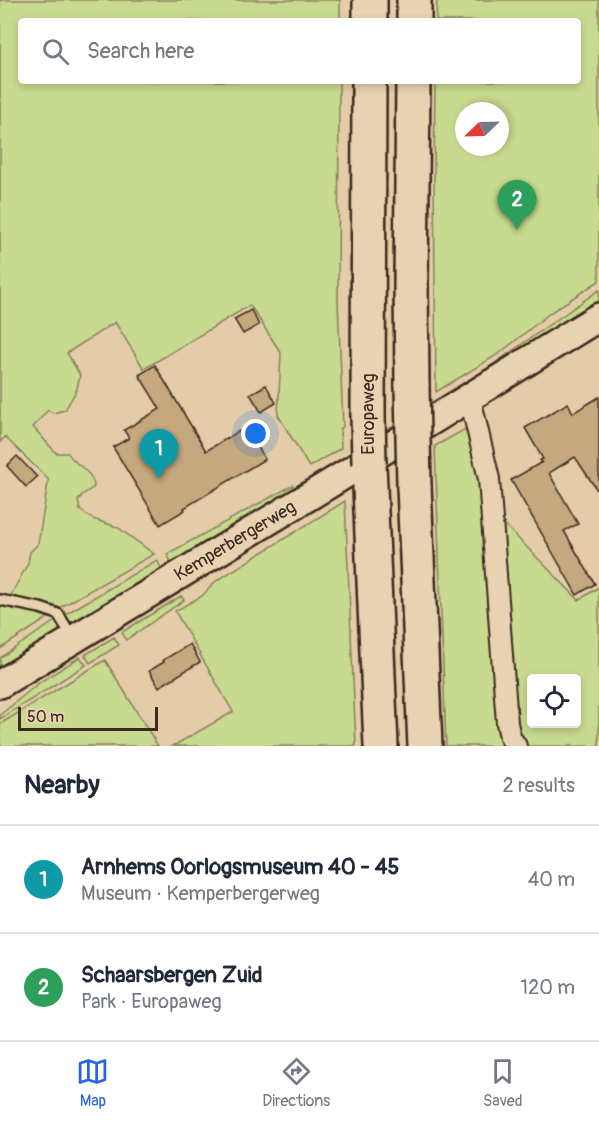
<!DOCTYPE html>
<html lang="en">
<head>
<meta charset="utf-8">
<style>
  body { margin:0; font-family:Pangolin,sans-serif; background:#f2f2f3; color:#1f2937 }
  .controls { position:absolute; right:18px; bottom:18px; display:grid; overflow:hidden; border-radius:6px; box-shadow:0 3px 9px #0003 }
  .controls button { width:54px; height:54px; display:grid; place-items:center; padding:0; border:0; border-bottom:2px solid #e0e1e3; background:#fff; color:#1f2937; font:30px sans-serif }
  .compass { position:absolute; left:455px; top:102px; width:54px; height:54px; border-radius:50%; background:#fff; box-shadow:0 3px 9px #0003; rotate:247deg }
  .scale { position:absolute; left:18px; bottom:15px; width:140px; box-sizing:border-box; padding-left:6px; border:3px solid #3b2a1e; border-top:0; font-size:16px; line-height:21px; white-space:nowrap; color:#3b2a1e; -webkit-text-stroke:4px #e9d2b2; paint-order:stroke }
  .you { position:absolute; left:256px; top:434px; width:21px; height:21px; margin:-15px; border:4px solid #fff; border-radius:50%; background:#1a73e8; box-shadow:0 0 0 9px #1a73e833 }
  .badge { display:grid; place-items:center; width:39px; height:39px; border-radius:50%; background:#2563eb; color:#fff; font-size:20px; font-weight:700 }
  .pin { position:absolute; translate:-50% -50px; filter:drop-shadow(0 2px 3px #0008) }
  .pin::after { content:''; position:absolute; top:32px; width:21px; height:18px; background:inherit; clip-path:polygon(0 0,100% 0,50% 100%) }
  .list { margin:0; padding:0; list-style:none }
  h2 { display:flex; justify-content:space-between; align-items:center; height:78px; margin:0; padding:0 24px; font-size:26px }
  h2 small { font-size:20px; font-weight:400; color:#747a83 }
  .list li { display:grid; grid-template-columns:39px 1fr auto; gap:18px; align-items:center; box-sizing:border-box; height:108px; padding:0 24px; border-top:2px solid #e0e1e3 }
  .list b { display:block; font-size:22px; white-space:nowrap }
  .list p { margin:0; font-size:20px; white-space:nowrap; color:#747a83 }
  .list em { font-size:20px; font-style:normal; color:#747a83 }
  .icon { flex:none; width:33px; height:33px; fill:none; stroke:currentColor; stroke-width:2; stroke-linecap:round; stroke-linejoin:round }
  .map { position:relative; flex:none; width:599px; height:746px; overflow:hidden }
  .search { position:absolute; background:#fff; box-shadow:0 3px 9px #0003; left:18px; right:18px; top:18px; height:66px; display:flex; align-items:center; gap:15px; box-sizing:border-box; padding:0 21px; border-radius:6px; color:#747a83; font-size:22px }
  .sheet { height:294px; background:#fff }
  nav { display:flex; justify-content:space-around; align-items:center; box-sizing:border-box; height:84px; border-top:2px solid #e0e1e3; background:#fff; font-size:16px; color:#747a83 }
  nav a { display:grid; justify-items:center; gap:3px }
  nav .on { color:#2563eb }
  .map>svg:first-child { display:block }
  .green { fill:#c8da8f; stroke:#828256; stroke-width:1.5; fill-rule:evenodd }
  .building { fill:#c5a87d; stroke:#3b2a1e; stroke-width:1.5 }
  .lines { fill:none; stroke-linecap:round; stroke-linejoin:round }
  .lane-casing { stroke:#3b2a1e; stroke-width:14 }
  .street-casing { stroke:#3b2a1e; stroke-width:24 }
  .secondary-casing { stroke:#3b2a1e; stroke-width:32 }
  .highway-casing { stroke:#3b2a1e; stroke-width:38 }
  .lane { stroke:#e9d2b2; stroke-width:9 }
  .street { stroke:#e9d2b2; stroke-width:20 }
  .secondary { stroke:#e9d2b2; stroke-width:27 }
  .highway { stroke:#e9d2b2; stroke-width:33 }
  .highway-bridge-casing { stroke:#3b2a1e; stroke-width:38; stroke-linecap:butt }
  .highway-bridge { stroke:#e9d2b2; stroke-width:33 }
  .labels { text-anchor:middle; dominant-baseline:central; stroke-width:4.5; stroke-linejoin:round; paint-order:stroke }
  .street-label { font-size:18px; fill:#3b2a1e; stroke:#e9d2b2 }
</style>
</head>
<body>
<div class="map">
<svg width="599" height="746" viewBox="0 0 599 746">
  <rect width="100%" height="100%" fill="#e4cca9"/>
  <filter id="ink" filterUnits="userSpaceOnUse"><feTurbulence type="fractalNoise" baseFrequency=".0167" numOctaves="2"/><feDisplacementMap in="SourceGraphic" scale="12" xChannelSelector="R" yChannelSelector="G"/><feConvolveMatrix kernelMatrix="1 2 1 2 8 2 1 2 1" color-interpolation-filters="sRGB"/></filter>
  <g filter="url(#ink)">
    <path class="green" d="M0,0H340V21H21V81H339L338,301L343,427L340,429L341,448L309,467L278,415L281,353L250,305L144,369L115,322L67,353L80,375L77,389L65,410L53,413L48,410L33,427L56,453H68C75,466 93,470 94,487L82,495L78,501L80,510L93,519L117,527L154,554L56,610L9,599L28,563L30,552L38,544L48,483V479L5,437L0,442Z
      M437,0H599V281L551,312L500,353L436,392L434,179L435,81H578V21H436ZM464,111H500V147H464Z
      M599,290V307L468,385V382Z
      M471,426L478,451L512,746H446L435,446Z
      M293,485L295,493L178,566L171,562L167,554Z
      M345,501L356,746H173L233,712L175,611L202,596L216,581Z
      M500,520L579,600L599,587V746H522L514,734ZM532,678H576V724H532Z
      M157,560L161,568L160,577L81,625L69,621L64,615Z
      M181,596L184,600L126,640L122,632Z
      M0,604L38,611L51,616L0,649Z
      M55,621L59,628L57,640L0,670V658Z
      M114,637L119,645L90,663L85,655Z
      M80,657L86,665L0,719V715L40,682Z
      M105,660L158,746H0V724Z"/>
    <path class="building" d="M251,310L259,325L243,334L234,319Z
      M155,365L206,451L239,431L244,440L251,435L265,459L184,508L185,510L160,525L113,447L129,438L124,430L160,409L139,375Z
      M266,385L276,403L261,412L250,394Z
      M599,397V493L575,457L549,473L578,524L564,531L595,584L577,595L511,480L542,462L540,460L543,459L525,428L568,403L573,413Z
      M17,456L37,477L26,487L7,466Z
      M190,644L200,662L159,687L149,671L164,662L163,660Z"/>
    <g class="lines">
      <g class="lane-casing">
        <path id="lane" d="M0,600L40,608L58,614L73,638"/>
      </g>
      <g class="street-casing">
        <path id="street" d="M470,398L489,479L507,723L510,737L516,746"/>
      </g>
      <g class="secondary-casing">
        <path id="secondary" d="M0,684L339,478L599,317"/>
      </g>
      <g class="highway-casing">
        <path id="highway" d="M370,21V0
          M414,21V0
          M412,386L411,284L413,81
          M368,414L369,81
          M369,464L381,746
          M414,486L425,746"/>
      </g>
      <use href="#lane" class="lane"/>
      <use href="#street" class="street"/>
      <use href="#secondary" class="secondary"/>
      <use href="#highway" class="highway"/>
      <g class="highway-bridge-casing">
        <path id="highway-bridge" d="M412,386L414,486
          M368,414L369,464"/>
      </g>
      <use href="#highway-bridge" class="highway-bridge"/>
    </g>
  </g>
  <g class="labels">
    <g class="street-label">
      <text transform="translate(368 414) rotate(-90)">Europaweg</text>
      <text transform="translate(235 541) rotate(-31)">Kemperbergerweg</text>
    </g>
  </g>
</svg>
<div class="controls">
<button><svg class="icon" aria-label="locate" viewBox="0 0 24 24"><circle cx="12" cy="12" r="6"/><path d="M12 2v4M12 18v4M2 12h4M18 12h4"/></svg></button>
</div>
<svg class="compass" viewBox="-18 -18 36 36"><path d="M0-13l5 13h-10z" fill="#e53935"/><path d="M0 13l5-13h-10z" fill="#747a83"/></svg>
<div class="scale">50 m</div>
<div class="you"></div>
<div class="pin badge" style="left:159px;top:479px;background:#0f9aa8">1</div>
<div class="pin badge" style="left:517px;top:230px;background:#2e9e5b">2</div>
<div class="search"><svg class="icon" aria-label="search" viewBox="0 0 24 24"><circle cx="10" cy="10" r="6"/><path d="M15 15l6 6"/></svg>Search here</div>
</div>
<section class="sheet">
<h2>Nearby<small>2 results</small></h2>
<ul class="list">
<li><span class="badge" style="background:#0f9aa8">1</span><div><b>Arnhems Oorlogsmuseum 40 - 45</b><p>Museum · Kemperbergerweg</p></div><em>40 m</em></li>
<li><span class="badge" style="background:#2e9e5b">2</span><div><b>Schaarsbergen Zuid</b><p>Park · Europaweg</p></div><em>120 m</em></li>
</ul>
</section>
<nav>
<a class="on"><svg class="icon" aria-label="map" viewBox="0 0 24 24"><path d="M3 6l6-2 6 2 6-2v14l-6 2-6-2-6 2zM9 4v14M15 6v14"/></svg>Map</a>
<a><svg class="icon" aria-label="directions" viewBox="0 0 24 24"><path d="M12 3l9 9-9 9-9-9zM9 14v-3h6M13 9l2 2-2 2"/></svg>Directions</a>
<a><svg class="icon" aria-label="saved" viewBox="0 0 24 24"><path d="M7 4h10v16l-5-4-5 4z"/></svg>Saved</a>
</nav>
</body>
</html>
